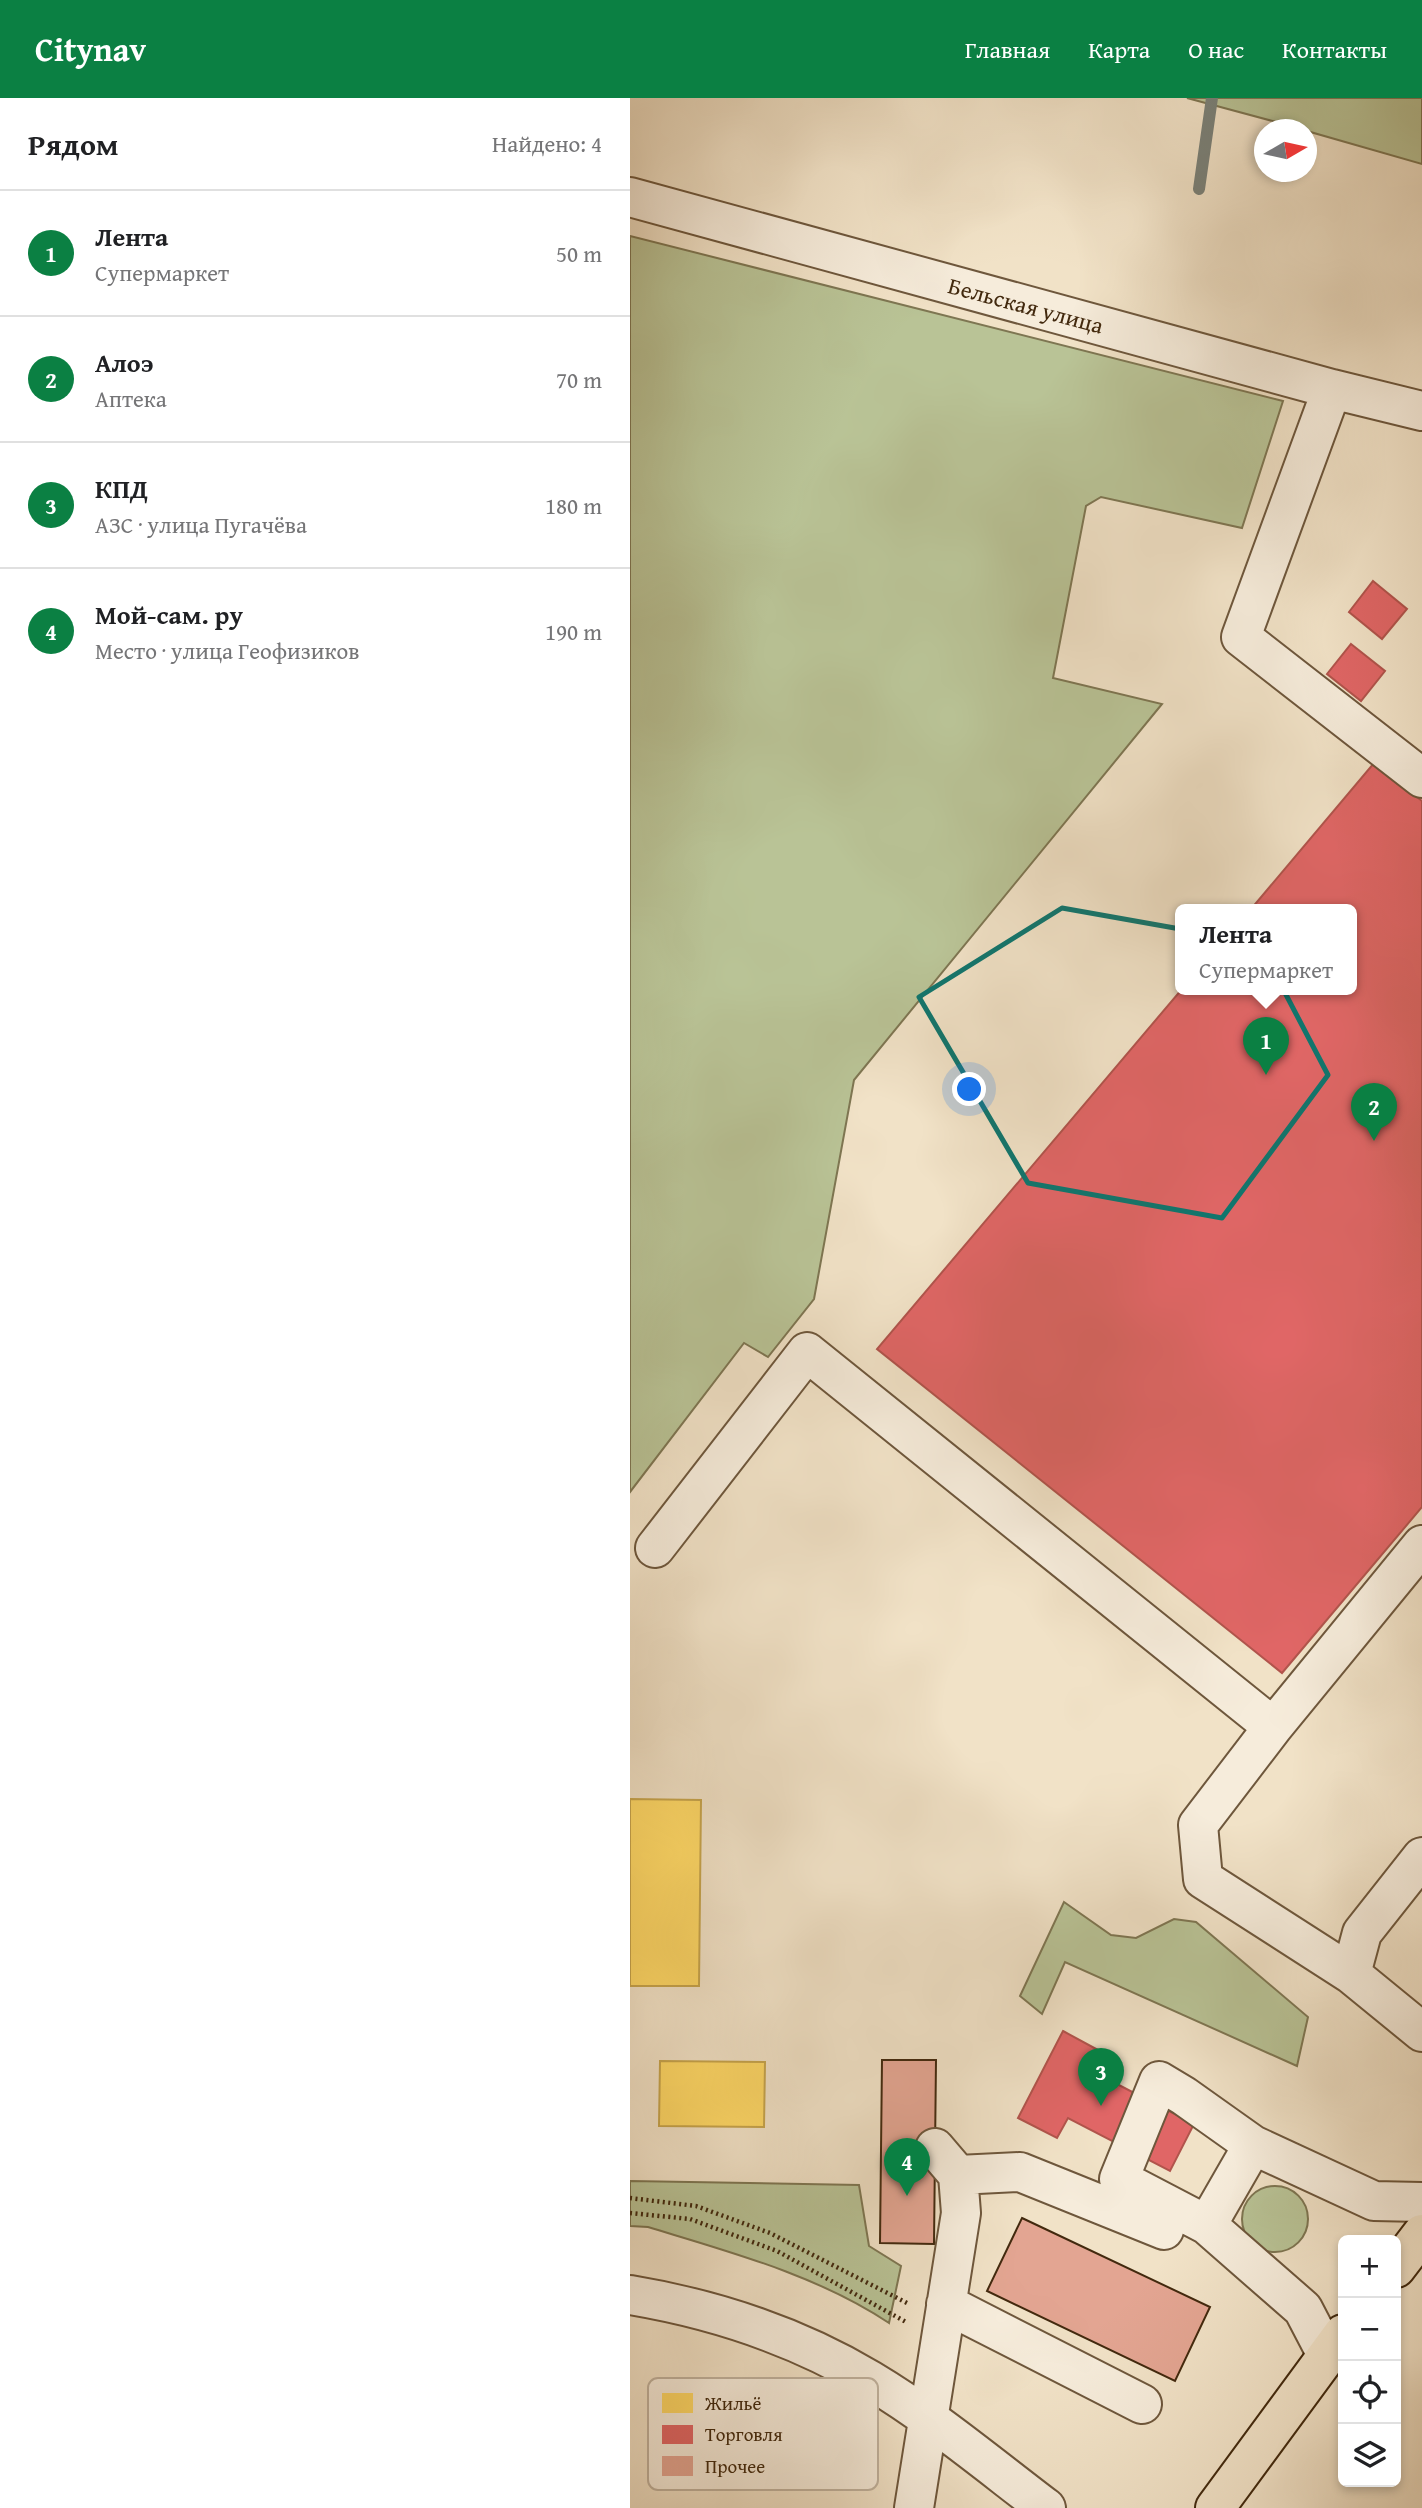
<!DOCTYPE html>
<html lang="ru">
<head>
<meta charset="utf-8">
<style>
  body { margin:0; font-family:"Gentium Book Plus",serif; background:#f6f6f6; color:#202124 }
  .controls { position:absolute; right:21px; bottom:21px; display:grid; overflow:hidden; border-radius:10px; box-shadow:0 4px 10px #0003 }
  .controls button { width:63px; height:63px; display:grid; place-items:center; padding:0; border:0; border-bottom:2px solid #e0e0e0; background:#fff; color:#202124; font:35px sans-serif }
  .compass { position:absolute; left:624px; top:21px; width:63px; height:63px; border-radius:50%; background:#fff; box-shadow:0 4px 10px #0003; rotate:81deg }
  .you { position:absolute; left:340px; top:992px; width:24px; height:24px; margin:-18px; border:5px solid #fff; border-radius:50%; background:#1a73e8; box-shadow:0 0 0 10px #1a73e833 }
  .badge { display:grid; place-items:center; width:46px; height:46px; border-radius:50%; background:#0b8043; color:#fff; font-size:23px; font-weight:700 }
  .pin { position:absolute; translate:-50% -58px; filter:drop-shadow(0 2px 4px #0008) }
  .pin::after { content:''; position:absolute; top:37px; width:24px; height:21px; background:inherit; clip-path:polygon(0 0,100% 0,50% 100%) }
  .popup { position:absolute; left:545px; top:806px; width:182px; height:91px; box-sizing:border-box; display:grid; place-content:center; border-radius:10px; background:#fff; filter:drop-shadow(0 2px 5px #0005); font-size:23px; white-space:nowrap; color:#757577 }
  .popup b { font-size:26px; color:#202124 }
  .popup::after { content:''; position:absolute; left:50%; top:100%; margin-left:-14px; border:14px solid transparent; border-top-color:#fff }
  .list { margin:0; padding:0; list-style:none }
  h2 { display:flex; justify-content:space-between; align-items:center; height:91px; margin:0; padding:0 28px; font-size:30px }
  h2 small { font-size:23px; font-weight:400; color:#757577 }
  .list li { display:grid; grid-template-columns:46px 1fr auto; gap:21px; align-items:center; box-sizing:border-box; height:126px; padding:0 28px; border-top:2px solid #e0e0e0 }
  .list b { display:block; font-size:26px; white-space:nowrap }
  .list p { margin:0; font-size:23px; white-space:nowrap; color:#757577 }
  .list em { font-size:23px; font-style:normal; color:#757577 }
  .icon { flex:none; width:38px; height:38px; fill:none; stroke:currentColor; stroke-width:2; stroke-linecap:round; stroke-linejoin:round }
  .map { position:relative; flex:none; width:792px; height:2410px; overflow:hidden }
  header { display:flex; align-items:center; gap:42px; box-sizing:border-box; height:98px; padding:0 35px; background:#0b8043; color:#fff }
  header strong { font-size:33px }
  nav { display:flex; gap:38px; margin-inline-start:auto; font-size:24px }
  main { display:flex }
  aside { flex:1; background:#fff }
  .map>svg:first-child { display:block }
  .green { fill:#b9c396; stroke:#7e7652; stroke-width:2 }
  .homes { fill:#ffd966; stroke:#c6a44c; stroke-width:2 }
  .shops { fill:#e06666; stroke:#b1544c; stroke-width:2 }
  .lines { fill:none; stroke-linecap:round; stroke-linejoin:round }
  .stream { stroke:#7a8179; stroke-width:12 }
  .building { fill:#e3a592; stroke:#42290e; stroke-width:2 }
  .minor-casing { stroke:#6e573c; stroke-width:42 }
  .major-casing { stroke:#42290e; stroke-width:42 }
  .path { stroke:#42290e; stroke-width:4.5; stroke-dasharray:2 3.5; stroke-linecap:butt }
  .minor { stroke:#f6ecdb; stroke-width:38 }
  .major { stroke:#f1e2c7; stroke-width:38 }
  .marked { fill:none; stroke:#0f766e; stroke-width:5; stroke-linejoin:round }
  .labels { text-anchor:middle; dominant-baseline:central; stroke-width:7; stroke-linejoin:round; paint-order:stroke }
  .street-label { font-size:23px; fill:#42290e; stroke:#f6ecdb }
  .key { fill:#f6ecdb; stroke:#c0b29e; stroke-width:2 }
  .key-label { font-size:19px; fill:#42290e }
</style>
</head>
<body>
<header>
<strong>Citynav</strong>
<nav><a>Главная</a><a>Карта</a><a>О нас</a><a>Контакты</a></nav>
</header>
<main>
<aside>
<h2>Рядом<small>Найдено: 4</small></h2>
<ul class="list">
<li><span class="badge">1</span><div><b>Лента</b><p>Супермаркет</p></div><em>50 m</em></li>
<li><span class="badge">2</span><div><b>Алоэ</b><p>Аптека</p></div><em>70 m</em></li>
<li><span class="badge">3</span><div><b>КПД</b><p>АЗС · улица Пугачёва</p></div><em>180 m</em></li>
<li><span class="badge">4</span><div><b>Мой-сам. ру</b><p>Место · улица Геофизиков</p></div><em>190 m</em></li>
</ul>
</aside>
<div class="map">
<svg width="792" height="2410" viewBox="0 0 792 2410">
  <rect width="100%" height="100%" fill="#f1e2c7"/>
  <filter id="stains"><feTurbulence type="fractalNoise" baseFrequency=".00286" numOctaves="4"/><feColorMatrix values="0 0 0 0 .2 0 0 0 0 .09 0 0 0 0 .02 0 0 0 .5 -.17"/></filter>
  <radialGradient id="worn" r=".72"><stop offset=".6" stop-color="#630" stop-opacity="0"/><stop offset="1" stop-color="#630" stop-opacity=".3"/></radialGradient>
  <path class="green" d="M557,0H792V66L677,33L676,32Z
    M0,138L653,303L612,430L471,399L456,408L423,580L532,606L224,982L184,1201L138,1259L114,1245L0,1394Z
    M434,1804L481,1837L506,1840L544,1821L566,1824L678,1919L667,1968L435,1864L412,1916L390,1898Z
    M0,2083L229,2087L239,2148L271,2168L259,2225C187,2177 100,2154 18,2129L0,2128Z
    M612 2121a33 33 0 1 1 66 0a33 33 0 1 1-66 0Z"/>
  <path class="homes" d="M0,1701L71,1702L69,1888H0Z
    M30,1963L135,1964L134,2029L29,2028Z"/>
  <path class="shops" d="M743,483L777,511L752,541L719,514Z
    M721,546L755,573L731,603L697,576Z
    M744,665L792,703V1409L652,1575L247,1251L552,891H722V811H621Z
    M433,1933L468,1952L458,1971L564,2026L540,2073L438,2020L427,2040L388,2020Z"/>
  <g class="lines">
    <path class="stream" d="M569,91L582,0"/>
  </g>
  <path class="building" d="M252,1962H306L304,2146L250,2145Z
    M392,2120L580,2209L545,2283L357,2193Z"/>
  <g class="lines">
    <g class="minor-casing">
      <path id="minor" d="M0,99L702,291L792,313
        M702,291L611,539L792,680
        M25,1450L177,1254L643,1629L792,1447
        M643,1629L568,1727L573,1781L721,1876
        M792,1759L732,1835L721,1876L792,1934
        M328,2077L390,2074L534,2132
        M577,2127L489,2081L529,1983L554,1998L623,2047
        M0,2197C84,2211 166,2238 240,2282C302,2319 358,2366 416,2410
        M316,2206L512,2306
        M697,2257L673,2211L577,2127L623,2047L744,2103L792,2104
        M284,2410L331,2115L328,2077L305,2050"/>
    </g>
    <g class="major-casing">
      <path id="major" d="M766,2170L792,2136
        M585,2410L713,2236"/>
    </g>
    <path class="path" d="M0,2100L66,2108L140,2135L279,2206
      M0,2115L60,2121L147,2153L276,2224"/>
    <use href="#minor" class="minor"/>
    <use href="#major" class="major"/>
  </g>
  <path class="marked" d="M432,810L629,845L698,977L592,1120L398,1085L289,899Z"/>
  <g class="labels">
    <g class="street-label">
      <text transform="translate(396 207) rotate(15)">Бельская улица</text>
    </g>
  </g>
  <rect x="18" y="2280" width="230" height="112" rx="10" class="key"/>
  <rect x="32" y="2295" width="31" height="20" fill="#ffd966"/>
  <rect x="32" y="2327" width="31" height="19" fill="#e06666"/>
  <rect x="32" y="2358" width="31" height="20" fill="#e3a592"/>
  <g class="key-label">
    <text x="75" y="2312">Жильё</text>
    <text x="75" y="2343">Торговля</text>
    <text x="75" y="2375">Прочее</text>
  </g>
  <rect width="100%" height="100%" filter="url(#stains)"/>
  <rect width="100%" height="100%" fill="url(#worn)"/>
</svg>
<div class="controls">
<button>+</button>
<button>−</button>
<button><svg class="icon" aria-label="locate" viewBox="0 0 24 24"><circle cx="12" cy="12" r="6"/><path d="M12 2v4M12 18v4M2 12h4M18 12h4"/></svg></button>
<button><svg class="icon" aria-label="layers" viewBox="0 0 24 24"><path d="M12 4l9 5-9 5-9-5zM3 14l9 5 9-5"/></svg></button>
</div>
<svg class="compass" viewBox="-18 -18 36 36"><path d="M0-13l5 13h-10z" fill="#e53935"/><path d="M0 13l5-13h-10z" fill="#757577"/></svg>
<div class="you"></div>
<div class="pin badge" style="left:636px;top:977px">1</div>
<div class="popup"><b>Лента</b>Супермаркет</div>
<div class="pin badge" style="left:744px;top:1043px">2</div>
<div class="pin badge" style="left:471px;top:2008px">3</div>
<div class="pin badge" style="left:277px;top:2098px">4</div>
</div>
</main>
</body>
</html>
